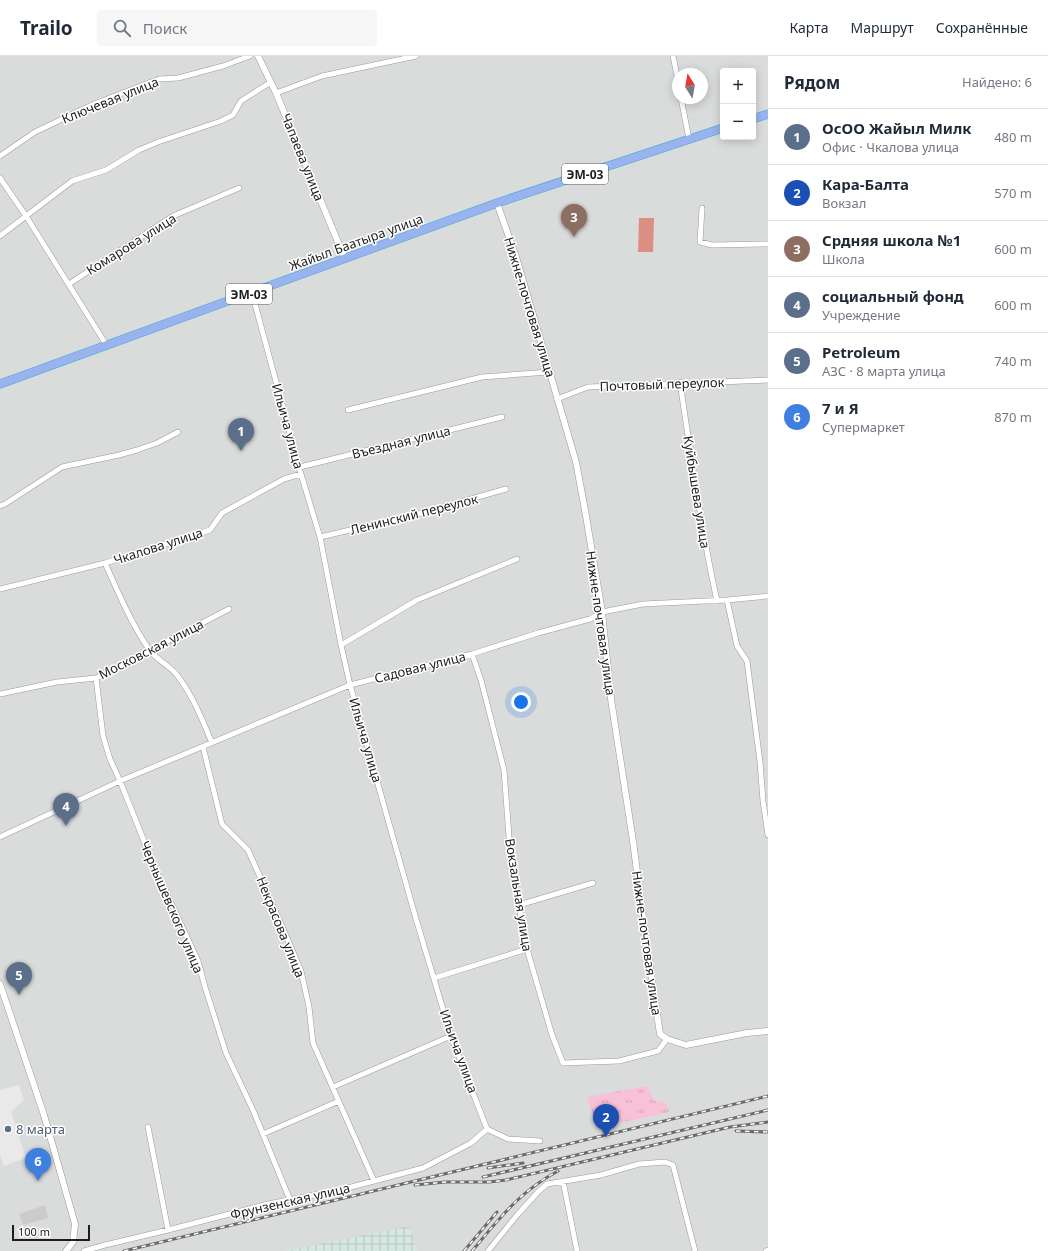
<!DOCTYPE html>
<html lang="ru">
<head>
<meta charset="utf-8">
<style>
  body { margin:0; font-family:"Noto Sans",sans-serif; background:#f6f6f7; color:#1f2937 }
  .controls { position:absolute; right:12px; top:12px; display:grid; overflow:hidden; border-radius:4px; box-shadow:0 2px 10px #0003 }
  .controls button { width:36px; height:36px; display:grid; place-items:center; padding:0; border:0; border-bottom:1px solid #e0e1e3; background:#fff; color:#1f2937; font:20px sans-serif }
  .compass { position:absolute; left:672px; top:12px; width:36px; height:36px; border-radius:50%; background:#fff; box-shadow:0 2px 10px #0003; rotate:349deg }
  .scale { position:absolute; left:12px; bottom:10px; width:78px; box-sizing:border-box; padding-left:4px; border:2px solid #1d1d1d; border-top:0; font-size:11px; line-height:14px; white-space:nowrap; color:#1d1d1d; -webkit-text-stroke:3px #fff; paint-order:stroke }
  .you { position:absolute; left:521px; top:646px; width:14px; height:14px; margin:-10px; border:3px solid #fff; border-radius:50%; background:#1a73e8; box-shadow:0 0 0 6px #1a73e833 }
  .badge { display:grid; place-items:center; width:26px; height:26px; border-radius:50%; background:#0661c5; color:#fff; font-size:13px; font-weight:700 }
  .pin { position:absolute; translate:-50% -33px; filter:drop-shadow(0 1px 2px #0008) }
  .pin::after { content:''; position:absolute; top:21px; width:14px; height:12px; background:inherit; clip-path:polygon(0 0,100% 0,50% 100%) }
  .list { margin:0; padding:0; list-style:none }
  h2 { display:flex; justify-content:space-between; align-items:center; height:52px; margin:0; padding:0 16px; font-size:17px }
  h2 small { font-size:13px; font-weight:400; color:#747a83 }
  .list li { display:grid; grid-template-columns:26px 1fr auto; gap:12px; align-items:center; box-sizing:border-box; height:56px; padding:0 16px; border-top:1px solid #e0e1e3 }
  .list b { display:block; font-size:15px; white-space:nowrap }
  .list p { margin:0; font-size:13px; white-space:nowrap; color:#747a83 }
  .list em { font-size:13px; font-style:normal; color:#747a83 }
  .icon { flex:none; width:22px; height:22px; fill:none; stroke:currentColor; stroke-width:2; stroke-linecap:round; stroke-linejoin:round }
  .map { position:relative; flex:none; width:768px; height:1195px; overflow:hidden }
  header { display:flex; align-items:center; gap:24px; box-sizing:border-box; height:56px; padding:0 20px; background:#fff; border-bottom:1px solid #e0e1e3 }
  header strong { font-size:19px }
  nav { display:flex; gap:22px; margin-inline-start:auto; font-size:14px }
  .search { width:280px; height:36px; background:#f6f6f7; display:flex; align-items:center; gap:10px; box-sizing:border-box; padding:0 14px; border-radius:4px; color:#747a83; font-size:15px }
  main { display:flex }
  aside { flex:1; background:#fff }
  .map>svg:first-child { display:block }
  .residential { fill:#dadbdb; fill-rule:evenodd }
  .industrial { fill:url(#industrial-grid) }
  .religious { fill:#cbcbcb }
  .park { fill:url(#park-tufts) }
  .pitch { fill:#db8f83 }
  .parking { fill:#e9e9e9 }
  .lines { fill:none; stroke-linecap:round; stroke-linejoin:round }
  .minor-casing { stroke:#9a9a9a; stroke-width:6 }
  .tertiary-casing { stroke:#9a9a9a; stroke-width:7 }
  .trunk-casing { stroke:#29b5d4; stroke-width:9 }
  .minor { stroke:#fff; stroke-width:5 }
  .tertiary { stroke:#fff; stroke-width:6 }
  .trunk { stroke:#9ab2ee; stroke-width:8 }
  .rail-casing { stroke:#6b6b6b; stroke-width:3 }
  .rail { stroke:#fff; stroke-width:1.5; stroke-dasharray:4.5; stroke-linecap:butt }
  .service-dot { fill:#5c6f8a; stroke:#fff; stroke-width:1.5 }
  .labels { text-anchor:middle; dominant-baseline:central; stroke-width:3; stroke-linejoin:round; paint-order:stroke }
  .shield { fill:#fff; stroke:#616161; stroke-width:1 }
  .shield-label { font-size:12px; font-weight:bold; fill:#1d1d1d }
  .street-label { font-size:13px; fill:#1d1d1d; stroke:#fff }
  .service-label { font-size:13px; fill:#4e5e75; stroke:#fff; text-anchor:start }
</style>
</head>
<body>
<header>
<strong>Trailo</strong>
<div class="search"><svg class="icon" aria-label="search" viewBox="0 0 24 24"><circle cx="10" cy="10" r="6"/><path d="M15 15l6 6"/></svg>Поиск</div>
<nav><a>Карта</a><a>Маршрут</a><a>Сохранённые</a></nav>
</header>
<main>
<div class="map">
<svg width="768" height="1195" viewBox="0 0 768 1195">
  <defs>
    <pattern id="industrial-grid" width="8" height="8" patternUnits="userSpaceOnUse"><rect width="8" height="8" fill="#d6e7e2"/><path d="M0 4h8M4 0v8" fill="none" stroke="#b7c6c1"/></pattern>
    <pattern id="park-tufts" width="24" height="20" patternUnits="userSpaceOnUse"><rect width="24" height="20" fill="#f8c1d7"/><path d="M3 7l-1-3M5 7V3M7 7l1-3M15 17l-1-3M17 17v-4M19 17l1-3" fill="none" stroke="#d4a5b8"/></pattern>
  </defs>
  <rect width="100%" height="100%" fill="#e5e3ee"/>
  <path class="residential" d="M0,0H768V1195H0ZM723,15H753V81H723ZM678,18H702V42H678Z"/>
  <path class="industrial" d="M409,1170L417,1195H285Z"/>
  <path class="religious" d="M45,1149L48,1162L23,1169L19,1158Z"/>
  <path class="park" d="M647,1030L654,1045H660L667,1048L669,1056L596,1072L587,1041Z"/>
  <path class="pitch" d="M639,162H654L653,196H638Z"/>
  <path class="parking" d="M19,1029L24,1044L11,1056L26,1102L4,1110L0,1099V1034Z"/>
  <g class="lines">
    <g class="minor-casing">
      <path id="minor" d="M673,0L678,25
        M276,37L322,20L416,0
        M681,42L689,83
        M0,100L35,76L94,48L159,23L178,22L223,10L250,0
        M0,122L26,160L107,290
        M702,152L700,186L712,189L768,188
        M0,180L72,125L106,114L139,94L158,86L221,65L233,59L241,45L271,26
        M69,228L173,160L239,132
        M252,237L301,418L320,481L341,589L350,629L416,863L451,980L487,1073L508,1083L540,1085
        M680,326C691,400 701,472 717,545
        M557,343L588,331L768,324
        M348,354L482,321L549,316
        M300,411L502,361
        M0,450L5,448L62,411L119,399L137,394L157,387L178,376
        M320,481L415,459L506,433
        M105,507C118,536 130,565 148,592C155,603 169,609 177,619C193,640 202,663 212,687
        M0,533L105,507L210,474L222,457L284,423L301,418
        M727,544L737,590L747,605L760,706L763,745L768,779
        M341,589L417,544L517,503
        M472,598L481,624L504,714L511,807L527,893L552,979L563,1007L619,1005L658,995L667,983
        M96,622L103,680L110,703L120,725L154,810L198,905L205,931L226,997L253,1054L290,1144
        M0,638L57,626L96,622L229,553
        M203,691L222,768L248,794L281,868L301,915L309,951L313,987L374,1125
        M0,781L120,725L350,629L472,598L538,577L590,563L602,556L643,548L727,544L768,540
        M519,849L593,827
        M434,922L527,893
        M333,1031L451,980
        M148,1071L168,1174
        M263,1078L339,1045
        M563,1125L577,1195
        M84,1195L105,1189L168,1174L268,1148L340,1134L423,1112L471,1087L487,1073
        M488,1195L518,1158L539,1135L547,1128L601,1119L639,1108L665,1106L673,1109L695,1195
        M766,1195L768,1194"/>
    </g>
    <g class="tertiary-casing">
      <path id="tertiary" d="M258,0L276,37L345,203
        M497,147L516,201L576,406L585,454L602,556L611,643L633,785L645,877L660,978L667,983L686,989L747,977L768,975
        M0,928L44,1059L75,1168L73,1186L66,1195"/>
    </g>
    <g class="trunk-casing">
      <path id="trunk" d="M753,63L768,58
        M0,328L497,147L723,72"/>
    </g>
    <use href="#minor" class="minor"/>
    <use href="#tertiary" class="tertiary"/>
    <use href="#trunk" class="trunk"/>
    <g class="rail-casing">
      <path id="rail" d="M736,1075L768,1076
        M488,1112L523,1107
        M483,1121L768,1054
        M415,1129L445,1126H489L506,1124L730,1071L768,1066
        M124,1195L768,1040
        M464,1195L497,1156
        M472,1195C499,1163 520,1135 558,1115"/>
    </g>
    <use href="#rail" class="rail"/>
  </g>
  <circle class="service-dot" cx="8" cy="1073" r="4"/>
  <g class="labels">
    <g class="shield">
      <rect x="562" y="108" width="46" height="20" rx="3"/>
      <rect x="226" y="228" width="46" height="20" rx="3"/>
    </g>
    <g class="shield-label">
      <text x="585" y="118">ЭМ-03</text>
      <text x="249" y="238">ЭМ-03</text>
    </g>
    <g class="street-label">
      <text transform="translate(110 44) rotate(-22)">Ключевая улица</text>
      <text transform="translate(303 101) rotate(68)">Чапаева улица</text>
      <text transform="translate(356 186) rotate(-20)">Жайыл Баатыра улица</text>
      <text transform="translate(131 188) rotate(-32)">Комарова улица</text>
      <text transform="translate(530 251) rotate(73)">Нижне-почтовая улица</text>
      <text transform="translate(662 328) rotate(-2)">Почтовый переулок</text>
      <text transform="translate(288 370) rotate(75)">Ильича улица</text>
      <text transform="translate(401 386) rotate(-14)">Въездная улица</text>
      <text transform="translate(697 436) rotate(81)">Куйбышева улица</text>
      <text transform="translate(414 458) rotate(-14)">Ленинский переулок</text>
      <text transform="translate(158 490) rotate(-18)">Чкалова улица</text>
      <text transform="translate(601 567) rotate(82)">Нижне-почтовая улица</text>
      <text transform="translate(151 593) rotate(-27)">Московская улица</text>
      <text transform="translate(420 611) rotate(-14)">Садовая улица</text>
      <text transform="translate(366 684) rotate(74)">Ильича улица</text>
      <text transform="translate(519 839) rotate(81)">Вокзальная улица</text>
      <text transform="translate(172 851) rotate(67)">Чернышевского улица</text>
      <text transform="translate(281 871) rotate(68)">Некрасова улица</text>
      <text transform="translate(647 887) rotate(82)">Нижне-почтовая улица</text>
      <text transform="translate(459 995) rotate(70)">Ильича улица</text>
      <text transform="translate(290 1145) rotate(-13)">Фрунзенская улица</text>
    </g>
    <g class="service-label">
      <text x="16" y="1073">8 марта</text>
    </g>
  </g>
</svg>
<div class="controls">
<button>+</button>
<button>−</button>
</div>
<svg class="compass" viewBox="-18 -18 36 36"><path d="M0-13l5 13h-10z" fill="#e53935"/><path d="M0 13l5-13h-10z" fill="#747a83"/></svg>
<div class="scale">100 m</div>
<div class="you"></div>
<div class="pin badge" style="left:241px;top:395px;background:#5c6f8a">1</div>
<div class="pin badge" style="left:606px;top:1081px;background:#1a4fb4">2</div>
<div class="pin badge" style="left:574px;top:181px;background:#8d6e63">3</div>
<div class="pin badge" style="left:66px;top:770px;background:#5c6f8a">4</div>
<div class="pin badge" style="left:19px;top:939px;background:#5c6f8a">5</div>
<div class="pin badge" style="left:38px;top:1125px;background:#3f7fe0">6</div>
</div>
<aside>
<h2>Рядом<small>Найдено: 6</small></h2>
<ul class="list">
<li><span class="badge" style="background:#5c6f8a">1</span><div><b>ОсОО Жайыл Милк</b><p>Офис · Чкалова улица</p></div><em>480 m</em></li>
<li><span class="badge" style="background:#1a4fb4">2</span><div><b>Кара-Балта</b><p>Вокзал</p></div><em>570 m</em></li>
<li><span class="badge" style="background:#8d6e63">3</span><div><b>Срдняя школа №1</b><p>Школа</p></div><em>600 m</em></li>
<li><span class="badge" style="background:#5c6f8a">4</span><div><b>социальный фонд</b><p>Учреждение</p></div><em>600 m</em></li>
<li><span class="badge" style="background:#5c6f8a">5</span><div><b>Petroleum</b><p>АЗС · 8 марта улица</p></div><em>740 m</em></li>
<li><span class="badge" style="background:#3f7fe0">6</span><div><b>7 и Я</b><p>Супермаркет</p></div><em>870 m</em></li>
</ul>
</aside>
</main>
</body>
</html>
